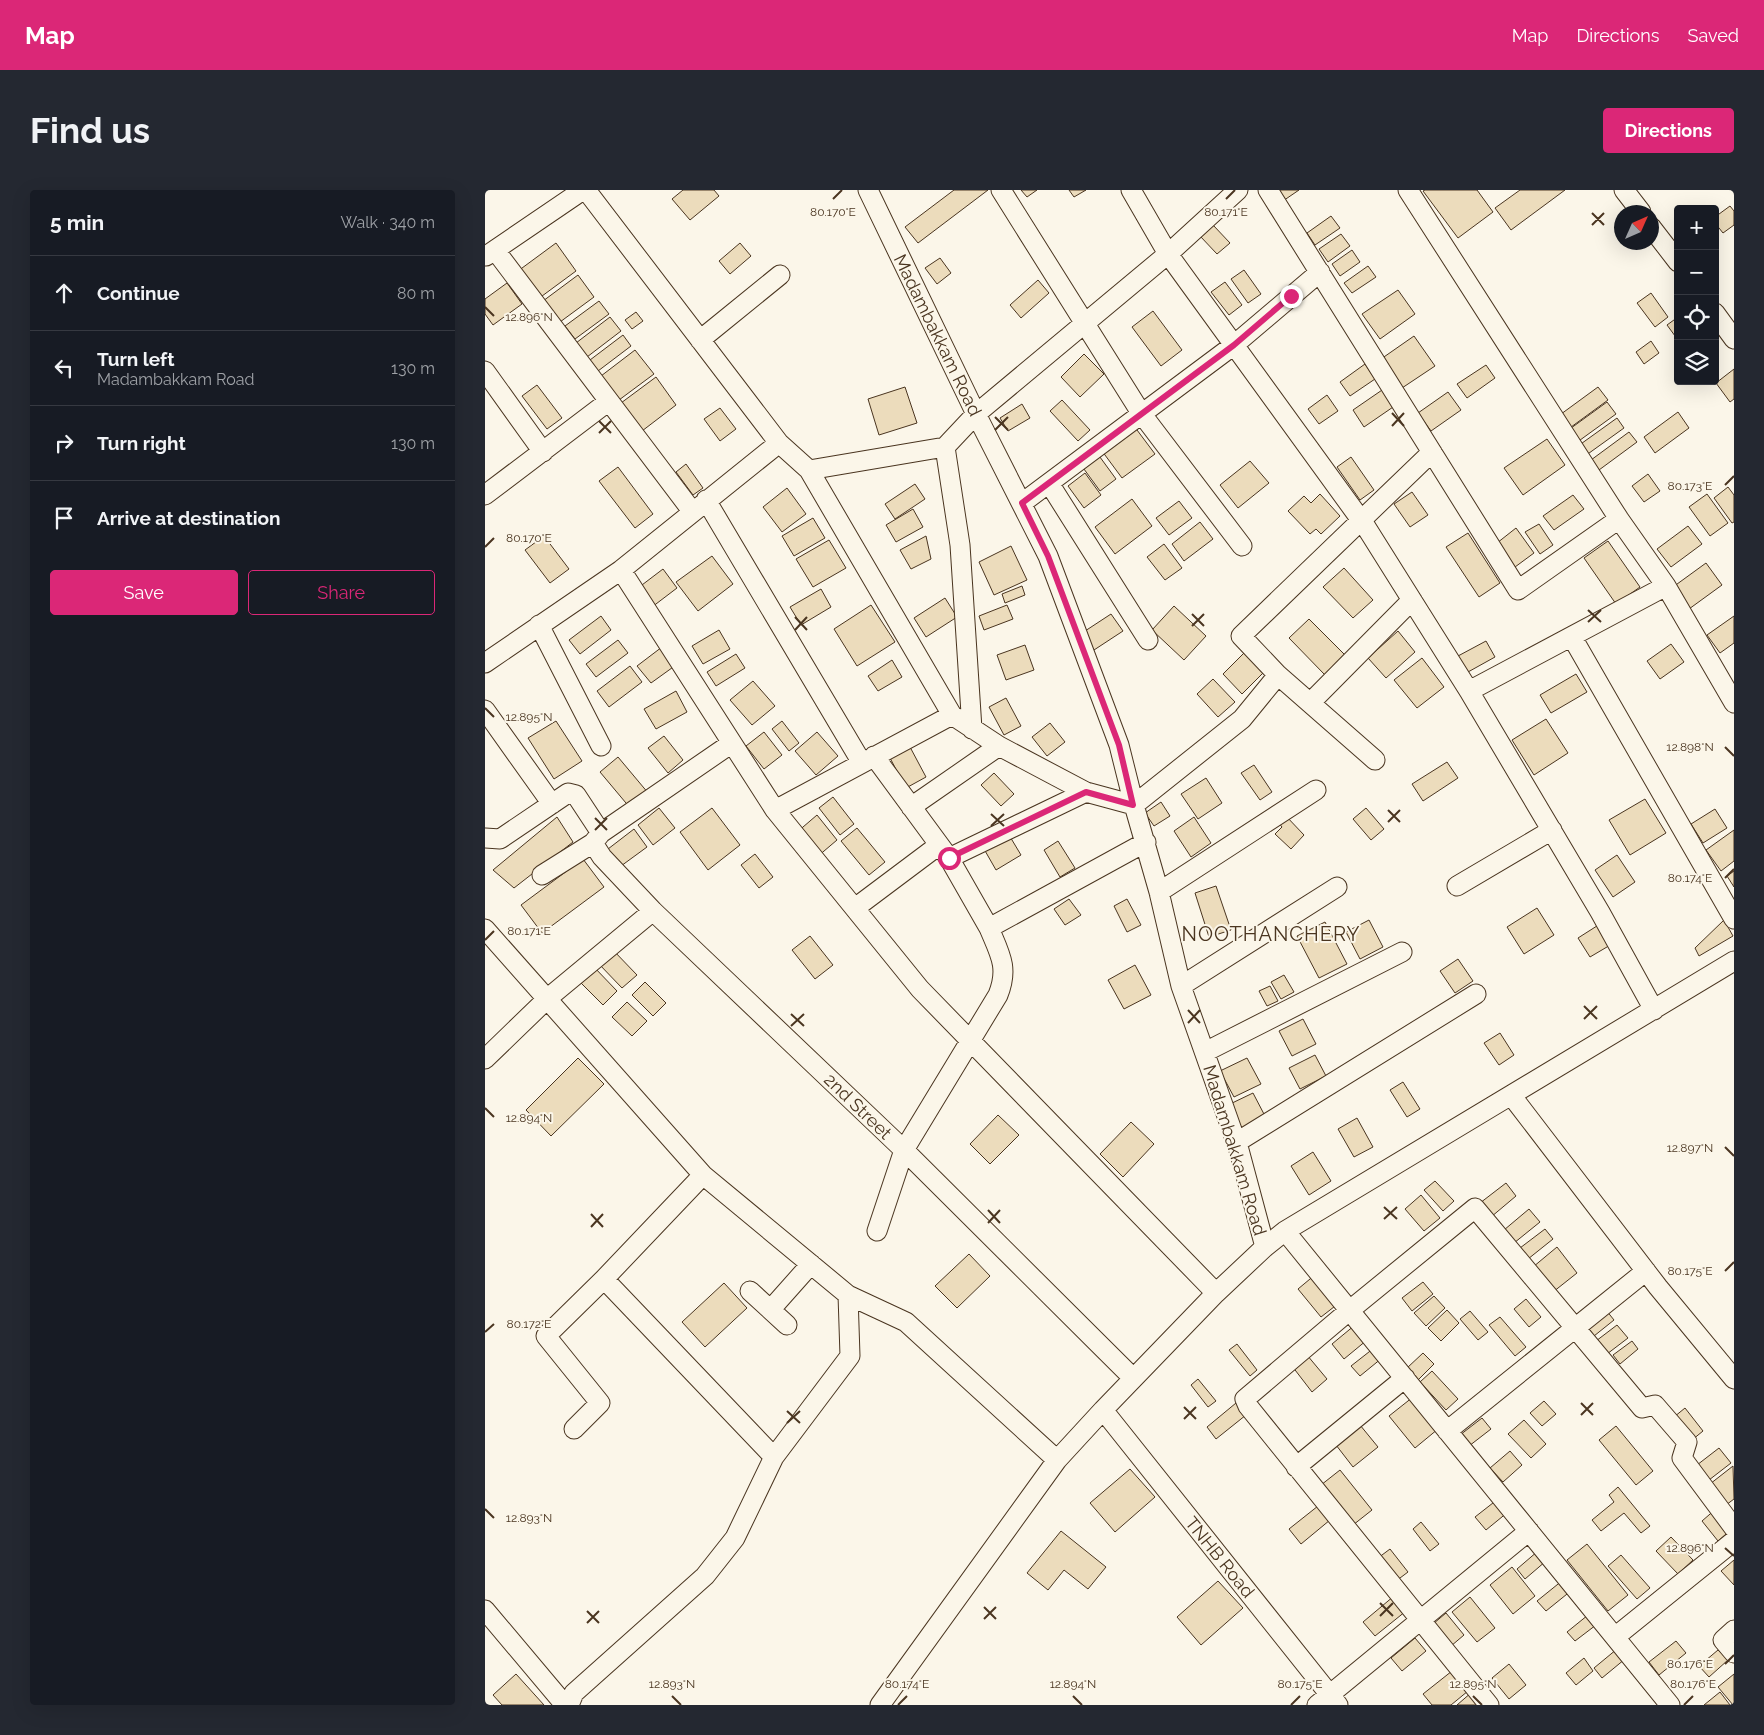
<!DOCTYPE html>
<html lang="en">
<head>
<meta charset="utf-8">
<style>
  body { margin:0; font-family:Raleway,sans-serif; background:#242831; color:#f1f3f6 }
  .controls { position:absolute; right:15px; top:15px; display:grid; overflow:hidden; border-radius:5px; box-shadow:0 5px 20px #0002 }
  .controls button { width:45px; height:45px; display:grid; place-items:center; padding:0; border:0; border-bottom:1px solid #363941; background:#171b24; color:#f1f3f6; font:25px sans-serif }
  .compass { position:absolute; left:1129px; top:15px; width:45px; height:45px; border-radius:50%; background:#171b24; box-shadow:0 5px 20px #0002; rotate:45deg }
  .stop { position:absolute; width:15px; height:15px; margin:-11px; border:4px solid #db2777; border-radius:50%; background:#fff }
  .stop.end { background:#db2777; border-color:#fff; box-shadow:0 1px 5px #0008 }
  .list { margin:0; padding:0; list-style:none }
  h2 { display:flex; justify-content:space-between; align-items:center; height:65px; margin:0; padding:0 20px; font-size:21px }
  h2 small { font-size:16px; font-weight:400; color:#9ea1a6 }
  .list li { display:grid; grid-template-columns:32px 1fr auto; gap:15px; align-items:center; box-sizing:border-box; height:75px; padding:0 20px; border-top:1px solid #363941 }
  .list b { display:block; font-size:19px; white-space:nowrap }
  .list p { margin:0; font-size:16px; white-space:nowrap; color:#9ea1a6 }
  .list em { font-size:16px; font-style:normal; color:#9ea1a6 }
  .actions { display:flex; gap:10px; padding:15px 20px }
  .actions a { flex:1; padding:11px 0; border:1px solid #db2777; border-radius:5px; text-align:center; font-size:18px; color:#db2777 }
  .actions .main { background:#db2777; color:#fff }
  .icon { flex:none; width:28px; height:28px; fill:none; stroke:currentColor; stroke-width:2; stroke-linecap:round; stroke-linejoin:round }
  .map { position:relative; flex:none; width:1249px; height:1515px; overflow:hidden; border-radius:5px }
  header { display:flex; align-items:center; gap:30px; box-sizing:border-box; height:70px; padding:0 25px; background:#db2777; color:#fff }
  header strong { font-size:24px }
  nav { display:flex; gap:28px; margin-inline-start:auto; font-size:18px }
  .intro { display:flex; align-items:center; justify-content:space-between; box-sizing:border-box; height:120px; padding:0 30px }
  h1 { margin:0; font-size:35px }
  .button { padding:12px 22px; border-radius:5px; background:#db2777; color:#fff; font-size:18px; font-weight:700 }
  main { display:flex; gap:30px; padding:0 30px }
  aside { flex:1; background:#171b24; border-radius:5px; box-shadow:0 5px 20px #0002 }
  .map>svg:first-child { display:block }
  .building { fill:#ecdcbc; stroke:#4a3520 }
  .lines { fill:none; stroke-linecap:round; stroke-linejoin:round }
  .minor-casing { stroke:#4a3520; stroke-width:21 }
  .minor { stroke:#fbf6e9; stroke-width:19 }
  .route { stroke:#db2777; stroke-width:6 }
  .ticks { fill:none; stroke:#4a3520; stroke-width:2 }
  .labels { text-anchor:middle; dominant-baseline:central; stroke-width:4; stroke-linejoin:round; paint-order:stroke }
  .street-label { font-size:18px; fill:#4a3520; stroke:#fbf6e9 }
  .quarter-label { font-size:20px; letter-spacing:1px; fill:#4a3520; stroke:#fbf6e9 }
  .ticks-label { font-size:12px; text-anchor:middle; fill:#4a3520; stroke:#fbf6e9; stroke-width:4; stroke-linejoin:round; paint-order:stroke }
</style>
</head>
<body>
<header>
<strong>Map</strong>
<nav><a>Map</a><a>Directions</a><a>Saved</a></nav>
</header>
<div class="intro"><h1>Find us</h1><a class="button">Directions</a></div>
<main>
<aside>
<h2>5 min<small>Walk · 340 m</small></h2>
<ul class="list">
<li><svg class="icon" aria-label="ahead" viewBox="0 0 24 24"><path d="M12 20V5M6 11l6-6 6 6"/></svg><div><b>Continue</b></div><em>80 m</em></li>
<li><svg class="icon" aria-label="left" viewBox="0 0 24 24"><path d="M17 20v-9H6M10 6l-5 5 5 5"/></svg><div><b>Turn left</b><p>Madambakkam Road</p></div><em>130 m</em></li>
<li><svg class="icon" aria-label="right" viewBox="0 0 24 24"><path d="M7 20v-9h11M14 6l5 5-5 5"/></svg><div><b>Turn right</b></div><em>130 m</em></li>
<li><svg class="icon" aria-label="arrive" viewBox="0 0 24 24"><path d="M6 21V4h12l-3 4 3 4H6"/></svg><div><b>Arrive at destination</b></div></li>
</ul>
<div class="actions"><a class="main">Save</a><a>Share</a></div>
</aside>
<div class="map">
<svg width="1249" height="1515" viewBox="0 0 1249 1515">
  <rect width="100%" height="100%" fill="#fbf6e9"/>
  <path class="building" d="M198,0H229L234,6L205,30L187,9Z
    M469,0H503L433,53L420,37Z
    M536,0H552L542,7Z
    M584,0H601L589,7Z
    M786,0H814L795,13Z
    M940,0H992L1008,22L973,48L938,1Z
    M1035,0H1080L1026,40L1010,18Z
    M1245,16L1249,21V35L1238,43L1230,33V27Z
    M846,26L855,38L830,55L822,43Z
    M728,35L745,53L732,64L715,46Z
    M856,44L865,56L843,72L834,59Z
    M71,53L91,81L53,109L33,81Z
    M255,53L266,66L245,84L234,71Z
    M867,60L875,72L855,86L847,74Z
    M455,68L466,83L452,94L440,78Z
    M883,76L891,87L867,103L859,93Z
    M759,80L776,104L763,113L746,89Z
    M93,85L109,107L75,132L58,111Z
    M553,90L564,103L536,128L525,115Z
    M740,92L757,115L744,125L726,102Z
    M22,93L37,114L8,135L0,124V109Z
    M913,100L930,124L895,149L877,124Z
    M1166,103L1183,127L1170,137L1152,113Z
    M114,111L124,124L90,149L80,136Z
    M668,121L697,160L676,176L647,137Z
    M151,122L158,131L147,139L140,130Z
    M125,127L136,141L102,167L91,153Z
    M1193,127V150L1182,135Z
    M138,145L146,156L113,181L105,170Z
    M929,146L950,176L917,198L896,169Z
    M1166,151L1174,163L1159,174L1151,162Z
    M150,160L169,184L134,210L116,186Z
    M599,164L619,184L595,207L576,187Z
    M880,174L890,189L865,206L855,192Z
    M1001,175L1010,188L982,208L972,194Z
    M1249,179V209L1245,212L1231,193Z
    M171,187L191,215L157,241L136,213Z
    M52,195L77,228L62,239L37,206Z
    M420,197L432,233L394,245L383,209Z
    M1113,197L1123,210L1082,240L1072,227Z
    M900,198L911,215L879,237L868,220Z
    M963,202L976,220L946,241L933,223Z
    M842,205L853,221L834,234L823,219Z
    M577,210L605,240L593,251L565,221Z
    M1122,212L1131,224L1091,253L1082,241Z
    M537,214L545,228L523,241L515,228Z
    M235,218L251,239L235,251L219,229Z
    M1193,222L1204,238L1170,263L1159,247Z
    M1132,228L1139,238L1100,266L1093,256Z
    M649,236L670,264L637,288L617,261Z
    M1144,242L1152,252L1114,280L1106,270Z
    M1062,249L1080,275L1038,305L1019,278Z
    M612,263L631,289L615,301L596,275Z
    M866,267L889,300L875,310L852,277Z
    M765,271L784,293L753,318L735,295Z
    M201,274L218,298L208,305L191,282Z
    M133,277L168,324L150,338L114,291Z
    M600,283L616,305L599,318L583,296Z
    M1163,284L1175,301L1159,312L1147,296Z
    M430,294L440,309L410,329L400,314Z
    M1243,297L1249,305V332L1247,333L1229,308Z
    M302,298L321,324L297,342L278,317Z
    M927,302L943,325L925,337L909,314Z
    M835,304L855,326L836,344L831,339L825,344L803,321L819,306L826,313Z
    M1222,304L1243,333L1225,346L1204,317Z
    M1088,305L1099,319L1069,340L1058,326Z
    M647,309L667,336L630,364L610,337Z
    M694,311L707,328L684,345L671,328Z
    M428,319L438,337L411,352L401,335Z
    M328,328L340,348L309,366L297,346Z
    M715,332L728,349L699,371L687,354Z
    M1054,334L1068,355L1055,364L1040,342Z
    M1203,336L1217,354L1186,377L1172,359Z
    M1031,338L1049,363L1030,377L1012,353Z
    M983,343L1015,393L994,407L961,357Z
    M59,346L84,379L65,393L40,360Z
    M441,346L446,369L426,379L415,360Z
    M344,350L361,378L328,397L311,369Z
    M1123,351L1155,397L1131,414L1099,368Z
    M679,354L697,378L680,390L662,367Z
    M526,356L542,390L509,405L494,372Z
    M227,366L248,394L213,421L191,392Z
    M1221,373L1237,395L1204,419L1188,397Z
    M859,378L888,410L868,428L838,397Z
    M178,379L192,398L167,417L153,398Z
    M537,396L540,405L520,413L517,404Z
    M336,399L346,417L316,435L305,417Z
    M460,408L472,427L441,447L429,428Z
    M386,415L410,452L372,476L349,439Z
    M522,415L528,429L499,440L494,426Z
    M689,416L721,446L699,470L667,440Z
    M626,424L638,441L609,460L597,443Z
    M116,426L126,440L95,464L84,450Z
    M1249,426V453L1235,463L1222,445Z
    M824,429L860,465L840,485L804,448Z
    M234,440L245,459L218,474L207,456Z
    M913,441L930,462L901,488L883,468Z
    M133,450L143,463L111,487L101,474Z
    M1001,451L1010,467L983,482L973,466Z
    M1186,454L1199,472L1175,489L1162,471Z
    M540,455L549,480L521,490L512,465Z
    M177,457L191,475L166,493L152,476Z
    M761,461L781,480L757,504L738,484Z
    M251,464L260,478L231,496L222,482Z
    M937,468L959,497L932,518L909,490Z
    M407,470L417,487L393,501L383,486Z
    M145,476L157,492L124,517L112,501Z
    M1091,484L1102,502L1066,523L1055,505Z
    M728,489L750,512L733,527L712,504Z
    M268,491L290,516L267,535L245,510Z
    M191,501L202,522L171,539L159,519Z
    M521,508L536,536L519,545L504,517Z
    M1061,529L1083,563L1049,585L1027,550Z
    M71,531L97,571L69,589L43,548Z
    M297,531L314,553L304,561L287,539Z
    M565,533L580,552L562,566L547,547Z
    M279,542L297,565L279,579L261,556Z
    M332,542L353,566L331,585L310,561Z
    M179,546L198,570L183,583L163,558Z
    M425,557L441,587L421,598L405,568Z
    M133,567L164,604L146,619L115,582Z
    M962,572L973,588L938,611L927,594Z
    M769,575L787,602L775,610L756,583Z
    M509,583L529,604L516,616L496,595Z
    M721,588L737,613L713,629L696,604Z
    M348,607L369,634L355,645L334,618Z
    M1160,609L1181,643L1145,665L1124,630Z
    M676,612L685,626L669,636L660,623Z
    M174,618L190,638L168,655L153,635Z
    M227,618L255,655L223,680L195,642Z
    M881,618L899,639L886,650L868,629Z
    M1230,619L1242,638L1218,653L1206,634Z
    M332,625L352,650L332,667L311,643Z
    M800,625L819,645L806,659L790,644L797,637L793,632Z
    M72,627L88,652L29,698L8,680Z
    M709,627L726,653L706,667L689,641Z
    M372,638L400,672L384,685L356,651Z
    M149,639L162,657L136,676L123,659Z
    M1249,640V671L1236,681L1221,660Z
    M524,645L536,665L511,680L499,659Z
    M573,651L590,678L575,687L559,660Z
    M270,664L288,687L274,698L256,675Z
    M1132,665L1150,692L1128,707L1110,680Z
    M98,669L119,697L57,743L36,715Z
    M1249,681V697L1242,686Z
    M731,696L746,740L724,747L710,703Z
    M584,709L596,725L580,735L569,719Z
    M642,709L656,735L642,742L629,716Z
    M1052,718L1069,745L1039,764L1022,737Z
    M884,730L898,757L875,769L861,742Z
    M1239,730L1248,746L1214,766L1210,758Z
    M840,732L862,774L834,788L812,746Z
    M1115,734L1127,754L1105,767L1093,748Z
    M325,746L348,775L330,789L307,760Z
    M127,759L152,785L137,798L113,773Z
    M973,769L988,791L970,803L955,781Z
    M650,775L666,805L639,819L623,790Z
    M108,776L132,801L118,815L93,790Z
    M799,785L809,802L796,809L786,792Z
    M160,792L181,813L168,826L147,805Z
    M785,796L793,811L782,816L774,801Z
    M142,812L162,831L147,846L127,827Z
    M818,829L831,854L807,866L794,841Z
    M1015,843L1029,865L1014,875L999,853Z
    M830,865L841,886L815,899L804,878Z
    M93,868L119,894L66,946L41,920Z
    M762,868L776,894L749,907L735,881Z
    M918,892L935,919L922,927L905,900Z
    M768,903L780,926L755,939L743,915Z
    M513,925L534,945L505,974L485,954Z
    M872,928L888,957L869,967L853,939Z
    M646,932L669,954L638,987L615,964Z
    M828,962L846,991L824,1005L806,976Z
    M950,991L969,1011L958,1021L939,1000Z
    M1021,993L1031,1006L1006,1027L995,1013Z
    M936,1005L955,1028L939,1041L920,1019Z
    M1044,1019L1055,1032L1029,1053L1019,1040Z
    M1060,1039L1068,1049L1043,1069L1035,1058Z
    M1072,1057L1092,1083L1068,1102L1048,1077Z
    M484,1064L505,1086L472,1118L450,1096Z
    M831,1084L854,1113L836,1127L813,1099Z
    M938,1092L948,1104L927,1121L917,1108Z
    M239,1093L262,1118L220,1157L197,1132Z
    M949,1106L960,1118L941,1136L929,1123Z
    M1041,1109L1056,1127L1044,1137L1029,1119Z
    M962,1120L974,1133L956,1151L943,1138Z
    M1121,1120L1129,1130L1109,1146L1102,1136Z
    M985,1121L1003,1142L993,1150L975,1129Z
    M1015,1127L1041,1157L1030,1166L1004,1135Z
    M870,1135L882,1150L859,1169L847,1154Z
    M1132,1135L1143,1148L1122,1164L1111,1151Z
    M1147,1151L1153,1159L1135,1174L1128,1165Z
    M752,1154L772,1180L765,1186L744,1160Z
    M889,1158L897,1168L875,1186L866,1176Z
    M938,1163L949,1174L933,1190L922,1178Z
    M822,1165L842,1189L827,1202L807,1176Z
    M947,1181L973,1209L961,1220L935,1192Z
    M713,1189L731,1211L723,1217L706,1195Z
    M928,1207L953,1239L930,1258L904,1226Z
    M1059,1211L1071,1224L1057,1236L1045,1223Z
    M751,1213L761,1225L731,1249L722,1237Z
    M1200,1218L1218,1241L1207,1250L1189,1227Z
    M997,1228L1006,1239L984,1256L975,1245Z
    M1039,1230L1061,1254L1046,1268L1023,1244Z
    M875,1235L893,1257L868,1277L851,1255Z
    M1131,1236L1168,1281L1151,1295L1114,1250Z
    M1234,1258L1246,1273L1224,1290L1212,1275Z
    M1025,1261L1037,1275L1018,1292L1005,1278Z
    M1248,1276L1249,1309L1241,1315L1225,1294Z
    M645,1279L670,1307L630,1342L605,1313Z
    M855,1280L887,1320L868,1335L836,1295Z
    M1133,1297L1165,1336L1156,1343L1139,1323L1116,1341L1107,1330L1129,1312L1124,1305Z
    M1013,1309L1023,1322L1001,1340L990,1327Z
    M833,1316L845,1330L816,1354L804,1339Z
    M1232,1318L1248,1338L1233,1351L1217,1331Z
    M936,1332L954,1354L945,1361L928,1339Z
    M576,1341L621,1377L603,1399L579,1380L563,1400L542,1383Z
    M1186,1347L1208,1370L1193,1384L1171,1361Z
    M1102,1354L1143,1405L1123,1421L1082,1370Z
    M905,1359L923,1382L911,1391L893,1368Z
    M1053,1361L1061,1371L1040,1389L1032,1379Z
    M1136,1365L1165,1398L1152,1409L1123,1376Z
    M1249,1370V1395L1236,1381Z
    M1027,1377L1050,1406L1028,1424L1005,1395Z
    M1078,1390L1087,1400L1061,1421L1052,1411Z
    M733,1391L758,1418L716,1455L692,1427Z
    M909,1406L921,1421L890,1446L878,1432Z
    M985,1407L1010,1438L992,1452L967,1422Z
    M961,1423L979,1445L966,1456L948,1434Z
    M1103,1425L1111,1435L1090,1451L1082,1442Z
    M930,1448L941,1461L917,1481L906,1468Z
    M1191,1451L1201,1463L1174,1485L1164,1472Z
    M1132,1459L1140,1469L1117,1488L1109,1478Z
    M1233,1460L1243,1470L1224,1487L1214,1476Z
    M1099,1468L1108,1481L1091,1495L1081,1483Z
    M1024,1474L1041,1495L1024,1509L1007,1488Z
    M967,1481L983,1501L966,1515H947L938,1504Z
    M31,1484L59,1515H17L8,1505Z
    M1249,1484V1515H1248L1233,1497Z
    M987,1502L998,1515H972Z
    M1235,1502L1245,1515H1219Z"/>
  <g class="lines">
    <g class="minor-casing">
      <path id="minor" d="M101,0L294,253L324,280L460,257L491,224L683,64L753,0
        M383,0L491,224L563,366L634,555L649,615L674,702L696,796L754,960L780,1057
        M516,0L656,223L757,356
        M646,0L683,64L881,337L984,501L1115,722L1169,820
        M783,0L1033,400L1134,329
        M923,0L1134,329L1181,396L1249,513
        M1139,0L1156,22
        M1166,37L1193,72
        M10,60L207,321
        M1,66L98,0
        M1230,123L1249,149
        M215,150L295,85
        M0,181L58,262
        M460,257L475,355L487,539
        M324,280L467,525
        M564,293L663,450
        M0,305L124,211
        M221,310L377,573
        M537,313L749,155L835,82
        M136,380L290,620L435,799L731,1103
        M54,435L116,556
        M1087,447L1249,729
        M0,473L136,380L294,253
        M984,501L1181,396
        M825,513L927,410
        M0,520L67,614
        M247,553L116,643L108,653L117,667L168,721L419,960L648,1188
        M389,566L464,668L504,738
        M890,570L793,485L756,446L947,262
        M426,617L514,556
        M290,620L467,525L514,556L601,602L649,615L757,529L793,485
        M0,648L15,649L83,603L91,605L116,643
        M464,668L601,602
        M57,685L108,653
        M972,696L1067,640
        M674,702L831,600
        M370,718L454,655
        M0,739L218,985L363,1105L421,1132L572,1270
        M696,796L852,697
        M720,862L917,762
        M0,869L63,808L168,721
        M1026,905L1173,1097L1249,1189
        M752,952L991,804
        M392,1041L419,960L513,805C524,778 515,764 504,738L661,652
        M800,1041L1185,1515
        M119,1089L289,1267
        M265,1101L302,1135
        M286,1119L326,1074
        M618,1220L853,1515
        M89,1239L115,1213L61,1146L119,1089L218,985
        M962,1241L1161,1081
        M811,1277L920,1188
        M0,1420L80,1515
        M1249,1440L1238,1450L1249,1463
        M1130,1447L1249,1351
        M84,1515L89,1503L220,1386L250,1348L289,1267L365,1166L363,1105
        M395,1515L572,1270L618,1220L731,1103L780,1057L800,1041L1249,771
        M832,1515L1044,1341
        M1004,1515L763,1216L760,1209L865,1120L990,1018L1157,1218L1170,1215L1202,1252L1197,1268L1249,1338"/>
    </g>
    <use href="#minor" class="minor"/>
  </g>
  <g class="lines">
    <path class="route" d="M464,668L601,602L648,615L634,555L563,366L537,313L749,155L806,106"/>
  </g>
  <path class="ticks" d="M348,9L357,0M741,9L750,0M1107,23L1119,35M1107,35L1119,23M0,117L9,126M907,223L919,236M510,227L523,240M114,231L126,243M907,236L919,223M510,240L523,227M114,243L126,231M1240,295L1249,286M0,357L9,348M1103,420L1116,432M707,424L719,436M310,427L322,440M1103,432L1116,420M707,436L719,424M310,440L322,427M0,518L9,527M1240,557L1249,566M903,620L915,632M506,624L519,636M110,628L122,640M903,632L915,620M506,636L519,624M110,640L122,628M1240,688L1249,679M0,750L9,741M1099,816L1112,829M703,820L715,833M306,824L319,836M1099,829L1112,816M703,833L715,820M306,836L319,824M0,918L9,927M1240,957L1249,966M899,1017L912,1029M503,1020L515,1033M106,1024L118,1037M899,1029L912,1017M503,1033L515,1020M106,1037L118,1024M1240,1081L1249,1072M0,1142L9,1134M1096,1213L1108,1225M699,1217L711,1229M302,1221L315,1233M1096,1225L1108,1213M699,1229L711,1217M302,1233L315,1221M0,1319L9,1328M1240,1358L1249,1366M895,1413L908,1426M499,1417L511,1429M102,1421L114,1433M895,1426L908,1413M499,1429L511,1417M102,1433L114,1421M1240,1474L1249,1465M187,1506L196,1515M588,1506L597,1515M988,1506L997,1515M413,1515L422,1506M806,1515L815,1506M1199,1515L1208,1506"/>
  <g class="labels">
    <g class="street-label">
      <text transform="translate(453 145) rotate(64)">Madambakkam Road</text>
      <text transform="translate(373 916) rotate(44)">2nd Street</text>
      <text transform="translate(750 960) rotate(73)">Madambakkam Road</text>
      <text transform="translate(735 1367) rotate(51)">TNHB Road</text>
    </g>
    <g class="quarter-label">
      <text x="786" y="744">NOOTHANCHERY</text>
    </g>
  </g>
  <g class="ticks-label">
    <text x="348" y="26">80.170°E</text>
    <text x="741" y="26">80.171°E</text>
    <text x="44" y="131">12.896°N</text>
    <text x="1205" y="300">80.173°E</text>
    <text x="44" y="352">80.170°E</text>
    <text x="44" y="531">12.895°N</text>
    <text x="1205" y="561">12.898°N</text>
    <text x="1205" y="692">80.174°E</text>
    <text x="44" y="745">80.171°E</text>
    <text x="44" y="932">12.894°N</text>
    <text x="1205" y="962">12.897°N</text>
    <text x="1205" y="1085">80.175°E</text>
    <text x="44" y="1138">80.172°E</text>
    <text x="44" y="1332">12.893°N</text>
    <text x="1205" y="1362">12.896°N</text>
    <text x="1205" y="1478">80.176°E</text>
    <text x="187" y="1498">12.893°N</text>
    <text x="422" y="1498">80.174°E</text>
    <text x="588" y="1498">12.894°N</text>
    <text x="815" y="1498">80.175°E</text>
    <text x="988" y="1498">12.895°N</text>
    <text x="1208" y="1498">80.176°E</text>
  </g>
</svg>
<div class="controls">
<button>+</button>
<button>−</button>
<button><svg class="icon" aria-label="locate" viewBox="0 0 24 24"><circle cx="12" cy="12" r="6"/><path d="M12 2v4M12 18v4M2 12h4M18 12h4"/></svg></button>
<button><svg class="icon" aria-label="layers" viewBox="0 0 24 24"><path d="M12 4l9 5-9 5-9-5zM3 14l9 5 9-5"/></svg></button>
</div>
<svg class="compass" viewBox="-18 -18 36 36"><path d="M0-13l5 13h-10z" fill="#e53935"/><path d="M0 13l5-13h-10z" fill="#9ea1a6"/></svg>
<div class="stop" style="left:464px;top:668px"></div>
<div class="stop end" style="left:806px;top:106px"></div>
</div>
</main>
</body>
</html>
